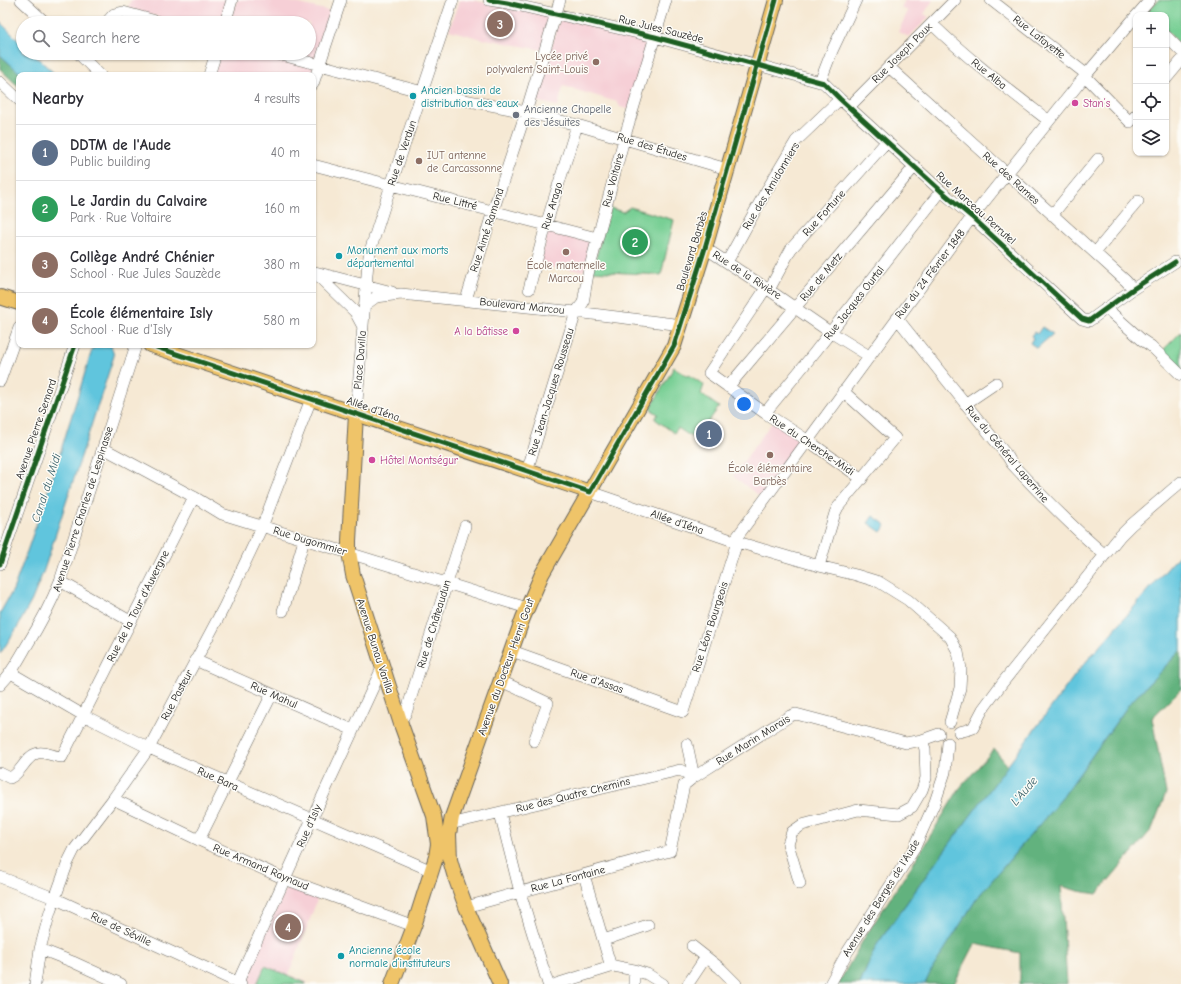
<!DOCTYPE html>
<html lang="en">
<head>
<meta charset="utf-8">
<style>
  body { margin:0; font-family:"Comic Neue",sans-serif; background:#f7f7f7; color:#2b2b33 }
  .controls { position:absolute; right:12px; top:12px; display:grid; overflow:hidden; border-radius:8px; box-shadow:0 1px 3px #0004 }
  .controls button { width:36px; height:36px; display:grid; place-items:center; padding:0; border:0; border-bottom:1px solid #e1e1e2; background:#fff; color:#2b2b33; font:20px sans-serif }
  .you { position:absolute; left:744px; top:404px; width:14px; height:14px; margin:-10px; border:3px solid #fff; border-radius:50%; background:#1a73e8; box-shadow:0 0 0 6px #1a73e833 }
  .badge { display:grid; place-items:center; width:26px; height:26px; border-radius:50%; background:#db2777; color:#fff; font-size:13px; font-weight:700 }
  .pin { position:absolute; translate:-50% -50%; border:2px solid #fff; box-shadow:0 1px 4px #0006 }
  .list { margin:0; padding:0; list-style:none }
  h2 { display:flex; justify-content:space-between; align-items:center; height:52px; margin:0; padding:0 16px; font-size:17px }
  h2 small { font-size:13px; font-weight:400; color:#7c7c81 }
  .list li { display:grid; grid-template-columns:26px 1fr auto; gap:12px; align-items:center; box-sizing:border-box; height:56px; padding:0 16px; border-top:1px solid #e1e1e2 }
  .list b { display:block; font-size:15px; white-space:nowrap }
  .list p { margin:0; font-size:13px; white-space:nowrap; color:#7c7c81 }
  .list em { font-size:13px; font-style:normal; color:#7c7c81 }
  .icon { flex:none; width:22px; height:22px; fill:none; stroke:currentColor; stroke-width:2; stroke-linecap:round; stroke-linejoin:round }
  .map { position:relative; flex:none; width:1181px; height:984px; overflow:hidden }
  .search { position:absolute; background:#fff; box-shadow:0 1px 3px #0004; left:16px; top:16px; width:300px; height:44px; display:flex; align-items:center; gap:10px; box-sizing:border-box; padding:0 14px; border-radius:22px; color:#7c7c81; font-size:15px }
  .panel { position:absolute; background:#fff; box-shadow:0 1px 3px #0004; left:16px; top:72px; width:300px; height:276px; border-radius:8px }
  .map>svg:first-child { display:block }
  .built { fill:#f6cfd6 }
  .green { fill:#78cf94; stroke:#4a7658 }
  .forest { fill:#62b27e; stroke:#3f674d }
  .water { fill:#60c5dd; stroke:#3e707c }
  .lines { fill:none; stroke-linecap:round; stroke-linejoin:round }
  .minor-casing { stroke:#68645c; stroke-width:12 }
  .major-casing { stroke:#68645c; stroke-width:16 }
  .minor { stroke:#fff; stroke-width:11 }
  .major { stroke:#efc469; stroke-width:14 }
  .cycleway-casing { stroke:#fdfcf7; stroke-width:8 }
  .cycleway { stroke:#1b5e20; stroke-width:5 }
  .education-dot { fill:#8d6e63; stroke:#fdfcf7; stroke-width:1.5 }
  .culture-dot { fill:#0f9aa8; stroke:#fdfcf7; stroke-width:1.5 }
  .hotel-dot { fill:#d1479c; stroke:#fdfcf7; stroke-width:1.5 }
  .worship-dot { fill:#6b7280; stroke:#fdfcf7; stroke-width:1.5 }
  .labels { text-anchor:middle; dominant-baseline:central; stroke-width:3; stroke-linejoin:round; paint-order:stroke }
  .street-label { font-size:11px; fill:#1c1c1c; stroke:#fdfcf7 }
  .education-label { font-size:11px; fill:#785e54; stroke:#fdfcf7 }
  .culture-label { font-size:11px; fill:#0d838f; stroke:#fdfcf7; text-anchor:start }
  .hotel-label { font-size:11px; fill:#b23c85; stroke:#fdfcf7; text-anchor:start }
  .worship-label { font-size:11px; fill:#5b616d; stroke:#fdfcf7; text-anchor:start }
  .water-label { font-size:12px; font-style:italic; fill:#376069; stroke:#fdfcf7 }
</style>
</head>
<body>
<div class="map">
<svg width="1181" height="984" viewBox="0 0 1181 984">
  <rect width="100%" height="100%" fill="#fdfcf7"/>
  <filter id="ink" filterUnits="userSpaceOnUse"><feTurbulence type="fractalNoise" baseFrequency=".025" numOctaves="2"/><feDisplacementMap in="SourceGraphic" scale="8" xChannelSelector="R" yChannelSelector="G"/><feConvolveMatrix kernelMatrix="1 2 1 2 8 2 1 2 1" color-interpolation-filters="sRGB"/></filter>
  <filter id="wash" filterUnits="userSpaceOnUse"><feTurbulence type="fractalNoise" baseFrequency=".012" numOctaves="4" result="noise"/><feDisplacementMap in="SourceGraphic" scale="16" xChannelSelector="R" yChannelSelector="G"/><feGaussianBlur stdDeviation="0.9" result="paint"/><feColorMatrix in="noise" values="0 0 0 0 0 0 0 0 0 0 0 0 0 0 0 0 0 1.4 0 .05"/><feComposite in="paint" operator="in"/></filter>
  <g filter="url(#wash)">
    <rect width="100%" height="100%" fill="#f6e9d4"/>
    <path class="built" d="M131,0H227L222,23H179L128,8Z
      M237,0H283L334,12L317,60L290,53H309V23H229Z
      M459,0H472L552,16L542,50L486,39V40L449,30Z
      M905,0H933L924,14L929,17L909,37L898,32L908,11L901,8Z
      M560,18L651,40L631,110L620,107L617,102L563,86L558,106L535,101Z
      M220,53H261L315,67L312,75H213Z
      M548,230L592,242L584,271L539,266Z
      M773,421L798,438V447L762,498L733,476Z
      M287,885L318,898L289,974L307,982L306,984H248L243,982Z"/>
    <path class="green" d="M1158,0H1181V46L1166,30V15H1152L1148,11Z
      M630,207L674,220L661,275L592,271L610,208L623,212Z
      M1181,332V371L1160,353Z
      M674,367L687,376H688L689,375L704,385L701,394L719,407L697,437L693,438L678,428L674,433L655,419L658,414L650,409Z
      M265,966L306,983V984H257Z"/>
    <path class="forest" d="M0,55L22,75H19V87L0,69Z
      M1181,650V689L1152,718L1166,793L1152,829L1097,894L1078,891L1061,886L1067,984H1020V953L975,944L954,984H925L930,971L977,898L1062,798L1129,704Z
      M994,749L1008,766L928,873L876,946L860,984H838L866,935L914,862L959,789Z"/>
    <path class="water" d="M0,22L23,45V53H32L56,75H22L0,55Z
      M1042,327L1053,334L1037,348L1030,343L1033,338L1031,336L1034,332L1037,334Z
      M95,345H111L114,356L112,362L44,570L32,600L17,628L0,654V613L13,590L24,560L53,476L91,353Z
      M873,516L886,525L881,532L868,523Z
      M1181,553V650L1129,704L1062,798L977,898L931,971L925,984H860L876,946L928,873L1078,671Z"/>
  </g>
  <g filter="url(#ink)">
    <g class="lines">
      <g class="minor-casing">
        <path id="minor" d="M21,0L46,23
          M489,0L507,3L556,14L655,37L820,82L824,83L840,99L941,191L972,217L1082,319L1089,321L1133,289L1175,262
          M991,0L1086,74
          M1137,15L1150,0
          M106,23L114,14L123,12L163,23
          M225,23L232,0
          M932,24C968,59 1009,90 1049,121
          M1166,36L1181,51
          M78,53L100,75
          M274,53L423,92L526,112L577,125L727,169
          M889,67L1126,281L1133,289
          M209,75L216,53
          M1085,76L1130,122L1136,115
          M1166,79L1181,61
          M0,82L19,100
          M820,82L832,51L856,0
          M313,84L341,0
          M849,107L955,0
          M313,165L597,238
          M1052,215L1098,159
          M705,248L769,290L827,330L869,356
          M1095,253L1138,201
          M727,262L765,193L796,141L840,99
          M315,272L392,292
          M315,273L355,312L363,327
          M766,288L709,373L765,413L807,440L862,479
          M529,289L546,225L577,125
          M769,290L791,249L887,141
          M466,300L493,211L526,112L560,0
          M365,305L376,297L401,294L576,312L674,324L679,330
          M1106,308L1142,340L1151,346L1181,375
          M897,318L1008,457L1012,464C1042,496 1072,527 1105,555
          M0,381L19,328
          M728,387L915,166
          M965,404L996,383
          M765,413L815,352L941,191
          M356,414L368,262L370,251L391,185L453,0
          M103,448L194,497L222,514L527,608
          M527,471L576,312L583,303L588,274L624,139L666,0
          M590,492L734,541L819,566L856,575L879,582L908,600L950,637L958,652L961,669L960,688L950,722
          M734,541L972,217L1085,76L1136,16
          M0,564L75,345
          M819,566L835,513L838,507L895,438L843,391
          M60,581L130,621
          M283,611L304,540
          M512,651L683,712L737,542
          M195,660L353,730
          M11,673L83,715L149,748L432,871
          M501,681L548,703L534,741
          M0,685C11,674 18,661 26,647C39,626 51,604 60,581L136,345
          M400,721L406,713L465,526
          M959,732L967,730L973,728L983,709L1003,682L1120,536L1131,525L1181,482
          M687,744L694,777
          M0,773L10,778C22,773 25,756 38,753C45,751 54,757 62,757L194,497
          M113,799L199,840L285,879L414,926
          M500,813L520,892L548,984
          M450,824L680,770L694,777
          M199,840L272,694
          M584,875L611,967
          M0,877L54,898L241,984
          M800,884L788,844L792,832L802,825L858,810L899,814L912,807L922,790L926,778L925,749L922,740
          M466,907L670,851L684,785L694,777L790,716L796,714L906,743L922,740L939,734
          M604,940L648,925
          M692,946L720,968L736,984
          M40,949L73,962L121,984
          M35,984L40,949L50,912L68,862L74,850L113,799L149,748L224,607L262,527L311,399
          M237,984L312,819L382,668
          M556,984L614,966L634,970L647,974L663,984
          M634,984V970
          M688,984L706,957
          M830,984L848,951L914,849L935,802L945,772L947,754L948,743"/>
      </g>
      <g class="major-casing">
        <path id="major" d="M0,297L19,303
          M150,345L590,492
          M356,414L349,541V552L353,575L402,727L434,816L438,844L436,857L414,926L392,984
          M500,984L466,907L454,874L450,860L449,834L452,817L523,618L542,574L674,346L705,248L776,0"/>
      </g>
      <use href="#minor" class="minor"/>
      <use href="#major" class="major"/>
      <g class="cycleway-casing">
        <path id="cycleway" d="M489,0L507,3L556,14L655,37L820,82L824,83L840,99L941,191L972,217L1082,319L1089,321L1133,289L1175,262
          M150,345L590,492L674,346L705,248L776,0
          M0,564L75,345"/>
      </g>
      <use href="#cycleway" class="cycleway"/>
    </g>
  </g>
  <g class="education-dot">
    <circle cx="596" cy="62" r="4"/>
    <circle cx="419" cy="161" r="4"/>
    <circle cx="566" cy="252" r="4"/>
    <circle cx="770" cy="455" r="4"/>
  </g>
  <g class="culture-dot">
    <circle cx="413" cy="96" r="4"/>
    <circle cx="339" cy="256" r="4"/>
    <circle cx="341" cy="956" r="4"/>
  </g>
  <g class="hotel-dot">
    <circle cx="1075" cy="103" r="4"/>
    <circle cx="516" cy="331" r="4"/>
    <circle cx="372" cy="460" r="4"/>
  </g>
  <circle class="worship-dot" cx="516" cy="115" r="4"/>
  <g class="labels">
    <g class="street-label">
      <text transform="translate(661 29) rotate(14)">Rue Jules Sauzède</text>
      <text transform="translate(1039 37) rotate(38)">Rue Lafayette</text>
      <text transform="translate(902 53) rotate(-45)">Rue Joseph Poux</text>
      <text transform="translate(989 74) rotate(39)">Rue Alba</text>
      <text transform="translate(652 147) rotate(17)">Rue des Études</text>
      <text transform="translate(402 153) rotate(-71)">Rue de Verdun</text>
      <text transform="translate(1011 178) rotate(42)">Rue des Rames</text>
      <text transform="translate(613 180) rotate(-75)">Rue Voltaire</text>
      <text transform="translate(771 186) rotate(-59)">Rue des Amidonniers</text>
      <text transform="translate(455 201) rotate(14)">Rue Littré</text>
      <text transform="translate(552 206) rotate(-73)">Rue Arago</text>
      <text transform="translate(976 208) rotate(42)">Rue Marceau Perrutel</text>
      <text transform="translate(824 213) rotate(-48)">Rue Fortune</text>
      <text transform="translate(487 230) rotate(-72)">Rue Aimé Ramond</text>
      <text transform="translate(692 251) rotate(-73)">Boulevard Barbès</text>
      <text transform="translate(930 274) rotate(-53)">Rue du 24 Février 1848</text>
      <text transform="translate(747 275) rotate(33)">Rue de la Rivière</text>
      <text transform="translate(821 277) rotate(-50)">Rue de Metz</text>
      <text transform="translate(854 303) rotate(-52)">Rue Jacques Ourtal</text>
      <text transform="translate(522 306) rotate(6)">Boulevard Marcou</text>
      <text transform="translate(360 360) rotate(-85)">Place Davilla</text>
      <text transform="translate(551 392) rotate(-73)">Rue Jean-Jacques Rousseau</text>
      <text transform="translate(373 409) rotate(19)">Allée d'Iéna</text>
      <text transform="translate(36 429) rotate(-71)">Avenue Pierre Semard</text>
      <text transform="translate(812 445) rotate(34)">Rue du Cherche-Midi</text>
      <text transform="translate(1007 454) rotate(50)">Rue du Général Laperrine</text>
      <text transform="translate(83 509) rotate(-72)">Avenue Pierre Charles de Lespinasse</text>
      <text transform="translate(677 522) rotate(19)">Allée d'Iéna</text>
      <text transform="translate(310 541) rotate(17)">Rue Dugommier</text>
      <text transform="translate(138 606) rotate(-63)">Rue de la Tour d'Auvergne</text>
      <text transform="translate(434 624) rotate(-73)">Rue de Châteaudun</text>
      <text transform="translate(710 627) rotate(-72)">Rue Léon Bourgeois</text>
      <text transform="translate(375 646) rotate(72)">Avenue Bunau Varilla</text>
      <text transform="translate(506 667) rotate(-70)">Avenue du Docteur Henri Gout</text>
      <text transform="translate(597 681) rotate(19)">Rue d'Assas</text>
      <text transform="translate(177 695) rotate(-62)">Rue Pasteur</text>
      <text transform="translate(274 695) rotate(24)">Rue Mahul</text>
      <text transform="translate(753 740) rotate(-32)">Rue Marin Marais</text>
      <text transform="translate(218 779) rotate(24)">Rue Bara</text>
      <text transform="translate(573 795) rotate(-14)">Rue des Quatre Chemins</text>
      <text transform="translate(309 826) rotate(-66)">Rue d'Isly</text>
      <text transform="translate(261 867) rotate(23)">Rue Armand Raynaud</text>
      <text transform="translate(568 879) rotate(-15)">Rue La Fontaine</text>
      <text transform="translate(881 898) rotate(-58)">Avenue des Berges de l'Aude</text>
      <text transform="translate(121 929) rotate(25)">Rue de Séville</text>
    </g>
    <g class="education-label">
      <text x="588" y="56" text-anchor="end">Lycée privé<tspan x="588" dy="13">polyvalent Saint-Louis</tspan></text>
      <text x="427" y="155" text-anchor="start">IUT antenne<tspan x="427" dy="13">de Carcassonne</tspan></text>
      <text x="566" y="265">École maternelle<tspan x="566" dy="13">Marcou</tspan></text>
      <text x="770" y="468">École élémentaire<tspan x="770" dy="13">Barbès</tspan></text>
    </g>
    <g class="culture-label">
      <text x="421" y="90">Ancien bassin de<tspan x="421" dy="13">distribution des eaux</tspan></text>
      <text x="347" y="250">Monument aux morts<tspan x="347" dy="13">départemental</tspan></text>
      <text x="349" y="950">Ancienne école<tspan x="349" dy="13">normale d’instituteurs</tspan></text>
    </g>
    <g class="hotel-label">
      <text x="1083" y="103">Stan’s</text>
      <text x="508" y="331" text-anchor="end">A la bâtisse</text>
      <text x="380" y="460">Hôtel Montségur</text>
    </g>
    <g class="worship-label">
      <text x="524" y="109">Ancienne Chapelle<tspan x="524" dy="13">des Jésuites</tspan></text>
    </g>
    <g class="water-label">
      <text transform="translate(46 488) rotate(-72)">Canal du Midi</text>
      <text transform="translate(1024 791) rotate(-49)">L'Aude</text>
    </g>
  </g>
</svg>
<div class="controls">
<button>+</button>
<button>−</button>
<button><svg class="icon" aria-label="locate" viewBox="0 0 24 24"><circle cx="12" cy="12" r="6"/><path d="M12 2v4M12 18v4M2 12h4M18 12h4"/></svg></button>
<button><svg class="icon" aria-label="layers" viewBox="0 0 24 24"><path d="M12 4l9 5-9 5-9-5zM3 14l9 5 9-5"/></svg></button>
</div>
<div class="you"></div>
<div class="pin badge" style="left:709px;top:434px;background:#5c6f8a">1</div>
<div class="pin badge" style="left:635px;top:242px;background:#2e9e5b">2</div>
<div class="pin badge" style="left:500px;top:24px;background:#8d6e63">3</div>
<div class="pin badge" style="left:288px;top:927px;background:#8d6e63">4</div>
<div class="search"><svg class="icon" aria-label="search" viewBox="0 0 24 24"><circle cx="10" cy="10" r="6"/><path d="M15 15l6 6"/></svg>Search here</div>
<section class="panel">
<h2>Nearby<small>4 results</small></h2>
<ul class="list">
<li><span class="badge" style="background:#5c6f8a">1</span><div><b>DDTM de l'Aude</b><p>Public building</p></div><em>40 m</em></li>
<li><span class="badge" style="background:#2e9e5b">2</span><div><b>Le Jardin du Calvaire</b><p>Park · Rue Voltaire</p></div><em>160 m</em></li>
<li><span class="badge" style="background:#8d6e63">3</span><div><b>Collège André Chénier</b><p>School · Rue Jules Sauzède</p></div><em>380 m</em></li>
<li><span class="badge" style="background:#8d6e63">4</span><div><b>École élémentaire Isly</b><p>School · Rue d'Isly</p></div><em>580 m</em></li>
</ul>
</section>
</div>
</body>
</html>
